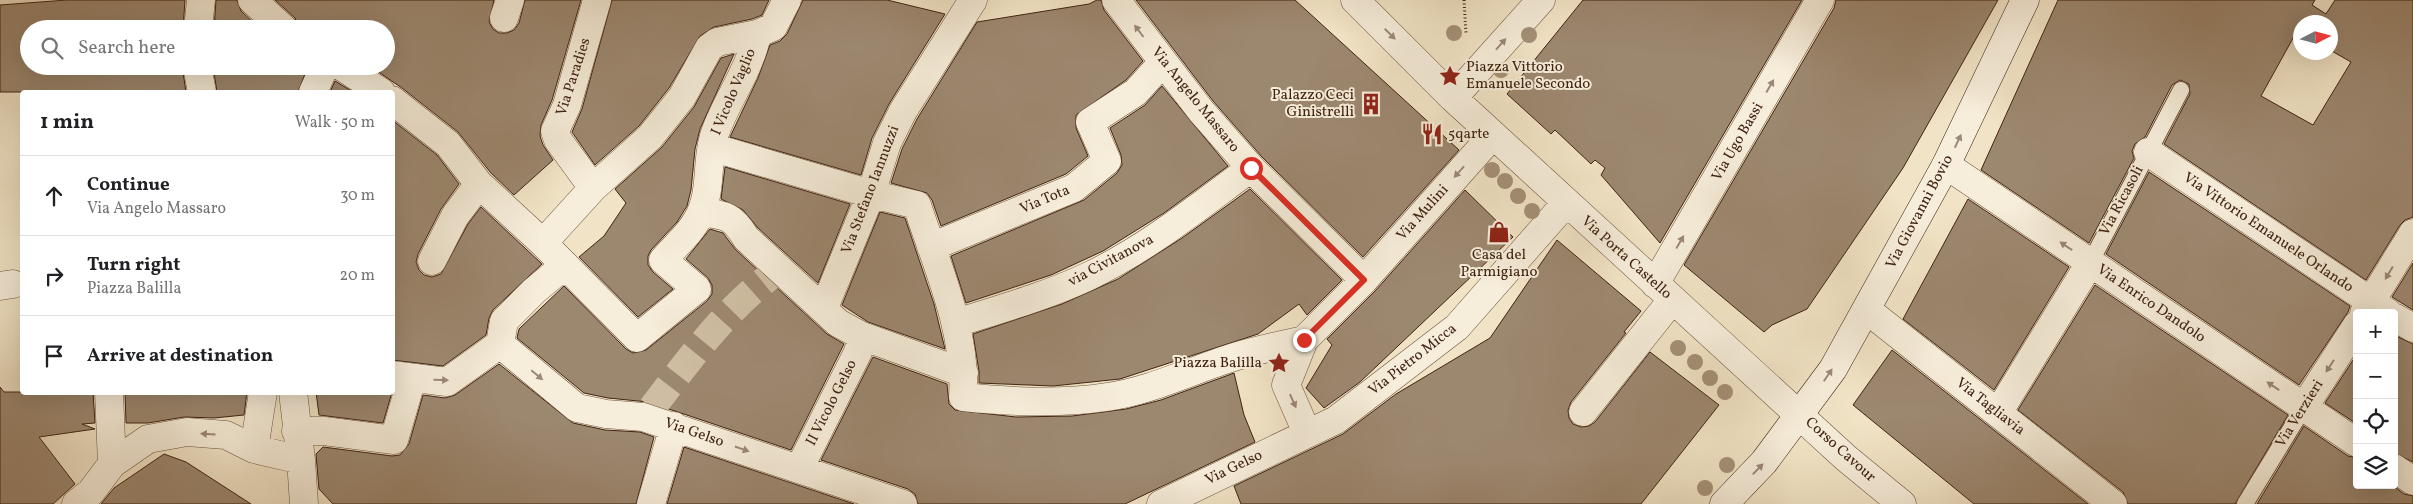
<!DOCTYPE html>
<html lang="en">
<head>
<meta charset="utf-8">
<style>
  body { margin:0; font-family:Vollkorn,serif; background:#f6f6f6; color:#202124 }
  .controls { position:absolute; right:15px; bottom:15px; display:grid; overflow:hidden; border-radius:5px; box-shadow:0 5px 20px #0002 }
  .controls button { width:45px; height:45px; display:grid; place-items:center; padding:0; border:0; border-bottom:1px solid #e0e0e0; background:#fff; color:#202124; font:25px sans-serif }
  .compass { position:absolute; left:2293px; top:15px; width:45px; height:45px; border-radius:50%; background:#fff; box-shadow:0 5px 20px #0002; rotate:84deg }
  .stop { position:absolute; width:15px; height:15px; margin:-11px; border:4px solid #d93025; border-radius:50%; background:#fff }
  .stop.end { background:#d93025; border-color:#fff; box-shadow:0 1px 5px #0008 }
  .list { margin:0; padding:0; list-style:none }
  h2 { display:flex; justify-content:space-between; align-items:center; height:65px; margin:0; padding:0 20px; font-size:21px }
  h2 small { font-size:16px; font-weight:400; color:#757577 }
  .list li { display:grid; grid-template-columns:32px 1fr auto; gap:15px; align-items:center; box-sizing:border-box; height:80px; padding:0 20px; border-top:1px solid #e0e0e0 }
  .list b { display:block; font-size:19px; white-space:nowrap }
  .list p { margin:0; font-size:16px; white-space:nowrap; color:#757577 }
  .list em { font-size:16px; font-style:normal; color:#757577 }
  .icon { flex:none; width:28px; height:28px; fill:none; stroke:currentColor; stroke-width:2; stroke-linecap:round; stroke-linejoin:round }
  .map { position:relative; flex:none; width:2413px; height:504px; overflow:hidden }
  .search { position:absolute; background:#fff; box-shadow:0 5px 20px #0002; left:20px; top:20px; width:375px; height:55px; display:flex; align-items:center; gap:12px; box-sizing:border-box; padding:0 18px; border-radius:28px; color:#757577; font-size:19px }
  .panel { position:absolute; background:#fff; box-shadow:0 5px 20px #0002; left:20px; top:90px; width:375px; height:305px; border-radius:5px }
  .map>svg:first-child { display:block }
  .building { fill:#9c876f; stroke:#402311; fill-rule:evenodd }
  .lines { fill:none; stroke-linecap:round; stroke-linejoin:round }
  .street-tunnel { stroke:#cebda2; stroke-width:28; stroke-dasharray:28 14; stroke-linecap:butt }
  .lane-casing { stroke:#6c533e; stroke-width:18 }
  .street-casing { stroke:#6c533e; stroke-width:29 }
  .secondary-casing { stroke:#402311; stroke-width:29 }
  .path { stroke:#402311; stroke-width:3; stroke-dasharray:1 2.5; stroke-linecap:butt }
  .lane { stroke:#f6edda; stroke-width:16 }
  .street { stroke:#f6edda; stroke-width:28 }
  .secondary { stroke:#f6edda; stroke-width:28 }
  .tree { fill:#a49077 }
  .oneway { fill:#9b8876 }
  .route { stroke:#d93025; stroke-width:6 }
  .labels { text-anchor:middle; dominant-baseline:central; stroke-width:4; stroke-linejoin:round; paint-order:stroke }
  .poi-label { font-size:15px; fill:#402311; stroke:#f6edda; text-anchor:start }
  .street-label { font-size:15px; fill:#402311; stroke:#f6edda }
</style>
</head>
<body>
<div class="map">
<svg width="2413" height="504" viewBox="0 0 2413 504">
  <rect width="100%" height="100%" fill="#f1e4c6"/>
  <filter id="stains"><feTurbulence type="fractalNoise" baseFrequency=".004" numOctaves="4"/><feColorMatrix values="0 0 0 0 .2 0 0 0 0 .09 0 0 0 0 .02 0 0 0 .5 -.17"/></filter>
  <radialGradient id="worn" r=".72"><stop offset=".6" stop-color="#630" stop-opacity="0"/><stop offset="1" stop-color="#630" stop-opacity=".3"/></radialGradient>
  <path class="building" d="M67,0H185L183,29H29V66H182L186,92H0V5Z
    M216,0H237L241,11L260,29H214Z
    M275,0H494L489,22L493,29L499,33H507L514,30L519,23L525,0H581L552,100L541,125L540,136L543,145L553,160L514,195L491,173L458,132L402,88L370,66H386V29H299L295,18Z
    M612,0H769L762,15L752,19L714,27L700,36L669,88L639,126L595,165L572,132L582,109Z
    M803,0H887L945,14L889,104L872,138L861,175L730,137L758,78L770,45L780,41L787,34Z
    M1097,0H1101L1104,10L1143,61L1126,80L1076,115V128L1088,156L1066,174L941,226L932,200L927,193L891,183L902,149L917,119L977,22L1089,4Z
    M1136,0H1295L1459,150L1363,257L1262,157L1213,101Z
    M1583,0H1802L1660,243L1601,175L1605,168L1595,160L1591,164L1555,130L1551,134L1507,94Z
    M1836,0H1998L1903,168L1807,309L1772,325L1764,332L1684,265L1834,8Z
    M2058,0H2315L2312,5L2326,14L2335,0H2413V217L2405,220L2400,225L2366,280L2164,144L2190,94L2189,84L2180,80L2172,85L2145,137L2135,144L2132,151L2134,158L2089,243L1981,170ZM2300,22H2330V50L2351,62L2313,125L2261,96L2297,31L2300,33Z
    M734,54L700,129L695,149L691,190L687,206L677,222L651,250L648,256V265L653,272L673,289L638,317L579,257L604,236L626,203L615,189L662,147L694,107L721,58Z
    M213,66H308L298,92H217Z
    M335,81L353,92H330Z
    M1162,86L1228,166L1164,213L1103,251L1051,275L966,303L951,256L1084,200L1117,173L1122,165L1121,155L1110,128L1145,105Z
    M392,120L437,155L459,184L441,209L418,254L416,262L419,270L424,275L432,277L441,274L468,224L481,207L542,264L493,310L489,318L486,335L443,366L392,360Z
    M725,167L850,204L818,283L758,228L743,210L721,199Z
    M2149,172L2350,306L2348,312L2299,385L2106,254Z
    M1250,189L1342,280L1307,315L1299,304L1258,334L1120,379L1053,386L979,383V371L973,334L1062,304L1118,279L1182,238Z
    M1465,190L1513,237L1360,382L1324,408L1306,388L1332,345L1327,339L1376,290Z
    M1968,199L2069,267L1994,390L1903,319Z
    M880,212L905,218L934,304L945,349L868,322L842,305Z
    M710,229L723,233L735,249L827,334L844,344L791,450L648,402L608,398L584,393L517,338L519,329L564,286L626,349L633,353L646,350L707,301L712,294V285L708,278L686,259Z
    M1557,240L1641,311L1624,332L1626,333L1571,402L1568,410L1569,418L1573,424L1581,427L1589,426L1595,422L1650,352L1719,405L1641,504H1241L1234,486L1343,434L1396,394L1490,338Z
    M2413,263V310L2392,297Z
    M2095,285L2288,415L2235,504H2128L2123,492L2018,410Z
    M2394,335L2413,344V462L2394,453Z
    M1892,350L2088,504H1974L1853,405Z
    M2357,354V424L2325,403Z
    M873,357L947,384L949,404L955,410L1016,417L1072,416L1126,409L1161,400L1234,373L1244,415L1255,442L1125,504H918L915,494L908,489L821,460Z
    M499,364L573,423L605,430L640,432L654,437L636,504H333L319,489L316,454L323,447L392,456L400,455L409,444L423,395L445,398L455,395Z
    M0,387L4,392H93L95,423L82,424L95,429L39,437L75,484L53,504H0Z
    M125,392H247L244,415L214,418L184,417L148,423H126Z
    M316,392H392L383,423L319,415Z
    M2304,426L2348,456L2357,458V485H2392L2404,494L2413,496V504H2257Z
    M684,447L854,504H667Z
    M164,454L186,462L251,504H101L114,488Z"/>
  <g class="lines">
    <path class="street-tunnel" d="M652,408C689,360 724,311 773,274"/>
    <g class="lane-casing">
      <path id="lane" d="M2090,263L2181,90
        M2245,504L2304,407"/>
    </g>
    <g class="street-casing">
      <path id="street" d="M252,0L284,29
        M1116,0L1201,111L1251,168L1364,280
        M1355,0L1453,98L1541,0
        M504,18L510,0
        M198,29L201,0
        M197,66L202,92
        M341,66L381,92
        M313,92L325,66
        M1453,98L1846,458L1902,504
        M392,100L448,144L479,184L543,243L637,338L697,289L663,260C675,246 694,230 701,212C712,188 706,157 715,133C727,99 750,70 757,34
        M711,150L728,152L871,194L917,205C937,267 967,331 963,397C1010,402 1060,404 1107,397C1151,391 1192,370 1234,357C1257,350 1281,345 1304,340
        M2148,152L2388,313
        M1946,165L2357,443
        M593,188L650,137L682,97L709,48L717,42L757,34L773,27L787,0
        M701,212C726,215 733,216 746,238L838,323L862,336L964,373
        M543,243L593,188L558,140L555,131L567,105L597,0
        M931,247L1074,188L1107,161L1090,122L1136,92L1163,62
        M432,261L455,216L479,184
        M1655,284L1820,0
        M0,286L13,284
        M824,308L871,194L887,143L903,111L973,0
        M1867,310L2113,504
        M2364,313L2413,233
        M2394,317L2413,328
        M956,323C1000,309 1047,296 1089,276C1148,248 1199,206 1251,168
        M500,344L577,408L606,414L643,417L903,504
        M500,344L504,321L534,291L565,265
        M392,375L447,382L500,344
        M109,392L112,464
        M2304,407L2357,325
        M1583,412L1672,300
        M1998,413L2090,263
        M296,431H324L394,440L412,378
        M1307,433L1286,385L1304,340L1364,280L1492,136
        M254,449L263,392
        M301,460L304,504
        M2394,468L2413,481
        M799,469L858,352L862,336
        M76,504L91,492L112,464L148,439L187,432L226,435L254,449L301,460L293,392
        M651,504L674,426
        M1161,504L1336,420L1457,327L1566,203"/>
    </g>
    <g class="secondary-casing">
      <path id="secondary" d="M1724,504L1764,462L1833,369L1946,165L2025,0"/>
    </g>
    <path class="path" d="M1464,0L1466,34"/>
    <use href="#lane" class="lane"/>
    <use href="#street" class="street"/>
    <use href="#secondary" class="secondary"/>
  </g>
  <g class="tree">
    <circle cx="1454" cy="33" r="8"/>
    <circle cx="1529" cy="35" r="8"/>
    <circle cx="1501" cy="70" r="8"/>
    <circle cx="1492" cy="170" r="8"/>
    <circle cx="1505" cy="181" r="8"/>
    <circle cx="1518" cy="196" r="8"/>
    <circle cx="1532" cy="211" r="8"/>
    <circle cx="1678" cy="348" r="8"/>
    <circle cx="1695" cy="362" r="8"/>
    <circle cx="1710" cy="378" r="8"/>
    <circle cx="1725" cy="392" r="8"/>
    <circle cx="1727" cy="465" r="8"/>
    <circle cx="1705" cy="488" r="8"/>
  </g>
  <defs><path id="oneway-solid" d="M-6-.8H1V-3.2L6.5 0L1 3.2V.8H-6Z" transform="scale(1.25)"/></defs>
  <g class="oneway">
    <use href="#oneway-solid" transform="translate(1139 31) rotate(-127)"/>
    <use href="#oneway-solid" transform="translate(1390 34) rotate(45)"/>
    <use href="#oneway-solid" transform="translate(1501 44) rotate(-48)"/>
    <use href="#oneway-solid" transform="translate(1770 86) rotate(-60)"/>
    <use href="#oneway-solid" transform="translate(1958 141) rotate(-65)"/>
    <use href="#oneway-solid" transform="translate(1459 172) rotate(132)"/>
    <use href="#oneway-solid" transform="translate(1680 242) rotate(-60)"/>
    <use href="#oneway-solid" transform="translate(2066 246) rotate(-146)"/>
    <use href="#oneway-solid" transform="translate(2389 273) rotate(121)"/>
    <use href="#oneway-solid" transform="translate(2330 366) rotate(123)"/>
    <use href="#oneway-solid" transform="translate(537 375) rotate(40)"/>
    <use href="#oneway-solid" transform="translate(1828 375) rotate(-56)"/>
    <use href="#oneway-solid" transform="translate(441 380) rotate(2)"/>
    <use href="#oneway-solid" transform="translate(2273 386) rotate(-146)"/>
    <use href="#oneway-solid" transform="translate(1293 401) rotate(66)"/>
    <use href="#oneway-solid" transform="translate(208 434) rotate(-176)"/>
    <use href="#oneway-solid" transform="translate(742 449) rotate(19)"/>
    <use href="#oneway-solid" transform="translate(1758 469) rotate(-46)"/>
  </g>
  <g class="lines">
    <path class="route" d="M1251,168L1364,280L1304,340"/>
  </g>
  <defs>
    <g id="sight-bare" transform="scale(1.725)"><path d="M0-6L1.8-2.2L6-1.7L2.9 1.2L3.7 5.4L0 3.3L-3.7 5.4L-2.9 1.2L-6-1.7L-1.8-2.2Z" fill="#8f2418" stroke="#f6edda" stroke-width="2.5" paint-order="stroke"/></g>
    <g id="building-bare" transform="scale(1.725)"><path d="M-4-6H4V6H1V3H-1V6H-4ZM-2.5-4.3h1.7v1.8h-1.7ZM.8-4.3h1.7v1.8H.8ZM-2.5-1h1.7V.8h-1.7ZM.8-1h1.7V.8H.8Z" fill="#8f2418" stroke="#f6edda" stroke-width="2.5" paint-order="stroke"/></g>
    <g id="restaurant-bare" transform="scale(1.725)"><path d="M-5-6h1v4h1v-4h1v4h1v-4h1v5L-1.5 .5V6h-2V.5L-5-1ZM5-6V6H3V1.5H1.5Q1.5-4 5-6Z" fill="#8f2418" stroke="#f6edda" stroke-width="2.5" paint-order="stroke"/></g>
    <g id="shop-bare" transform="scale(1.725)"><path d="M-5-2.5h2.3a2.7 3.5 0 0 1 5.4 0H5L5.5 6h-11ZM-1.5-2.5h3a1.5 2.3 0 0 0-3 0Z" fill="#8f2418" stroke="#f6edda" stroke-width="2.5" paint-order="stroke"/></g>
  </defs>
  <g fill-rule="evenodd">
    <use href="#sight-bare" x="1450" y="76"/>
    <use href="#building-bare" x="1371" y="104"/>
    <use href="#restaurant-bare" x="1432" y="134"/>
    <use href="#shop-bare" x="1499" y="232"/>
    <use href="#sight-bare" x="1279" y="363"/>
  </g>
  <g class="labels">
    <g class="poi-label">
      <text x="1466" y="67">Piazza Vittorio<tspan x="1466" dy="17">Emanuele Secondo</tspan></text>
      <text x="1354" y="95" text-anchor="end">Palazzo Ceci<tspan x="1354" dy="17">Ginistrelli</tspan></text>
      <text x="1448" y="134">5qarte</text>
      <text x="1499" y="255" text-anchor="middle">Casa del<tspan x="1499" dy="17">Parmigiano</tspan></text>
      <text x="1262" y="363" text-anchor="end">Piazza Balilla</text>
    </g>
    <g class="street-label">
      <text transform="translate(574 77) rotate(-72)">Via Paradies</text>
      <text transform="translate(734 92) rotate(-67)">I Vicolo Vaglio</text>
      <text transform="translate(1195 100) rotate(51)">Via Angelo Massaro</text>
      <text transform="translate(1738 142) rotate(-60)">Via Ugo Bassi</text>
      <text transform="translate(871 190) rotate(-69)">Via Stefano Iannuzzi</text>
      <text transform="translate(1045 200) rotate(-23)">Via Tota</text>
      <text transform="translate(2122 201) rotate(-62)">Via Ricasoli</text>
      <text transform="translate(1920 212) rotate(-62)">Via Giovanni Bovio</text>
      <text transform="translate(1423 213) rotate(-48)">Via Mulini</text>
      <text transform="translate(2268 233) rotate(34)">Via Vittorio Emanuele Orlando</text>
      <text transform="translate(1626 258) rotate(42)">Via Porta Castello</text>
      <text transform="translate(1111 261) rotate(-28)">via Civitanova</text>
      <text transform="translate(2151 304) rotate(34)">Via Enrico Dandolo</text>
      <text transform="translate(1413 360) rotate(-38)">Via Pietro Micca</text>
      <text transform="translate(832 403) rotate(-63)">II Vicolo Gelso</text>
      <text transform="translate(1990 407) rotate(38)">Via Tagliavia</text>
      <text transform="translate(2300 414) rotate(-58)">Via Verzieri</text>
      <text transform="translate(694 433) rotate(19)">Via Gelso</text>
      <text transform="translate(1840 450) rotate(42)">Corso Cavour</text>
      <text transform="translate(1234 468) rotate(-26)">Via Gelso</text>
    </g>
  </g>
  <rect width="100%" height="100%" filter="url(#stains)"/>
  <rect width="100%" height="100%" fill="url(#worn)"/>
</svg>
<div class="controls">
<button>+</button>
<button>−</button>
<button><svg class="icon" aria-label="locate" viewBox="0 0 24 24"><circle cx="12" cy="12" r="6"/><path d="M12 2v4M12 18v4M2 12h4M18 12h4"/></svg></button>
<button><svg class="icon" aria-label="layers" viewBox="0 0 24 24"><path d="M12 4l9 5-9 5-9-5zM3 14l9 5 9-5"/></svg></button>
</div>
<svg class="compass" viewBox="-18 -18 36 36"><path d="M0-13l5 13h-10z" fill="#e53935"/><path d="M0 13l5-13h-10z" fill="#757577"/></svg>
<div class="stop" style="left:1251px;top:168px"></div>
<div class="stop end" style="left:1304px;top:340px"></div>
<div class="search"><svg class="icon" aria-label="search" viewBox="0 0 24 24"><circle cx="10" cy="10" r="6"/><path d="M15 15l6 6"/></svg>Search here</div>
<section class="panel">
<h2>1 min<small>Walk · 50 m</small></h2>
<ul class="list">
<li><svg class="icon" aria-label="ahead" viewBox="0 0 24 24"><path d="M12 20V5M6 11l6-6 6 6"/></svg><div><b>Continue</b><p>Via Angelo Massaro</p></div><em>30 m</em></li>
<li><svg class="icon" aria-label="right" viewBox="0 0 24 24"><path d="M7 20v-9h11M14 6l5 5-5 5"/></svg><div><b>Turn right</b><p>Piazza Balilla</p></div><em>20 m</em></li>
<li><svg class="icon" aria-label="arrive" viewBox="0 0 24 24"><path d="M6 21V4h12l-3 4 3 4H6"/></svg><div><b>Arrive at destination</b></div></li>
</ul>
</section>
</div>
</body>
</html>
